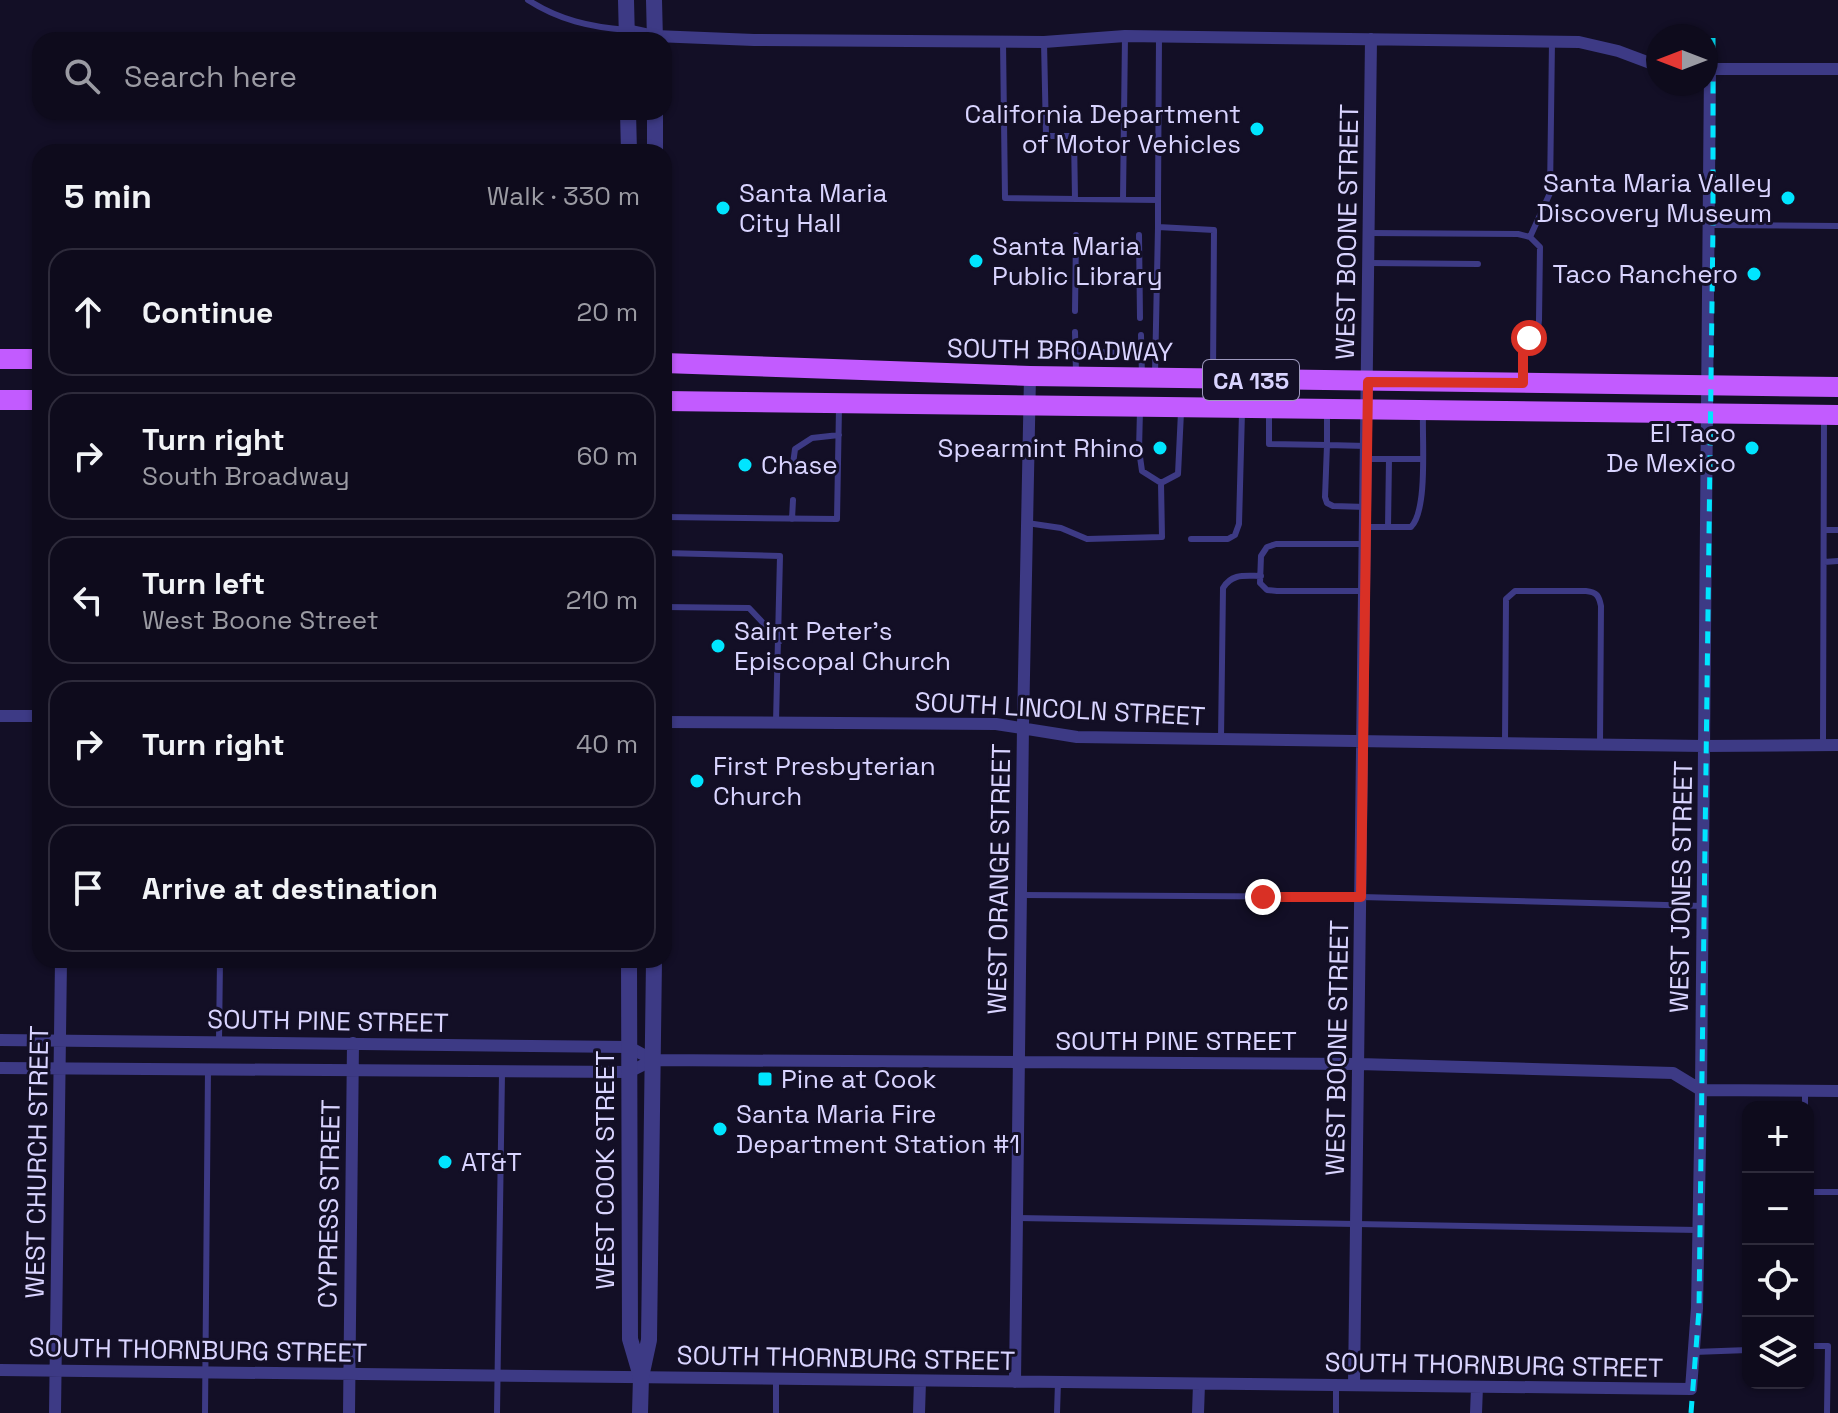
<!DOCTYPE html>
<html lang="en">
<head>
<meta charset="utf-8">
<style>
  body { margin:0; font-family:"Space Grotesk",sans-serif; background:#1c1929; color:#f1f3f6 }
  .controls { position:absolute; right:24px; bottom:24px; display:grid; overflow:hidden; border-radius:16px; box-shadow:0 2px 6px #0004 }
  .controls button { width:72px; height:72px; display:grid; place-items:center; padding:0; border:0; border-bottom:2px solid #2e2b3b; background:#0e0b1c; color:#f1f3f6; font:40px sans-serif }
  .compass { position:absolute; left:1646px; top:24px; width:72px; height:72px; border-radius:50%; background:#0e0b1c; box-shadow:0 2px 6px #0004; rotate:270deg }
  .stop { position:absolute; width:24px; height:24px; margin:-18px; border:6px solid #d93025; border-radius:50%; background:#fff }
  .stop.end { background:#d93025; border-color:#fff; box-shadow:0 2px 8px #0008 }
  .list { margin:0; padding:0; list-style:none }
  h2 { display:flex; justify-content:space-between; align-items:center; height:104px; margin:0; padding:0 32px; font-size:34px }
  h2 small { font-size:26px; font-weight:400; color:#9b9ba3 }
  .list li { display:grid; grid-template-columns:52px 1fr auto; gap:24px; align-items:center; box-sizing:border-box; height:128px; margin:0 16px 16px; padding:0 16px; border:2px solid #2e2b3b; border-radius:24px }
  .list b { display:block; font-size:30px; white-space:nowrap }
  .list p { margin:0; font-size:26px; white-space:nowrap; color:#9b9ba3 }
  .list em { font-size:26px; font-style:normal; color:#9b9ba3 }
  .icon { flex:none; width:44px; height:44px; fill:none; stroke:currentColor; stroke-width:2; stroke-linecap:round; stroke-linejoin:round }
  .map { position:relative; flex:none; width:1838px; height:1413px; overflow:hidden }
  .search { position:absolute; background:#0e0b1c; box-shadow:0 2px 6px #0004; left:32px; top:32px; width:640px; height:88px; display:flex; align-items:center; gap:20px; box-sizing:border-box; padding:0 28px; border-radius:24px; color:#9b9ba3; font-size:30px }
  .panel { position:absolute; background:#0e0b1c; box-shadow:0 2px 6px #0004; left:32px; top:144px; width:640px; height:824px; border-radius:24px }
  .map>svg:first-child { display:block }
  .lines { fill:none; stroke-linecap:round; stroke-linejoin:round }
  .service { stroke:#3d3a85; stroke-width:6 }
  .minor { stroke:#3d3a85; stroke-width:12 }
  .tertiary { stroke:#3d3a85; stroke-width:16 }
  .primary { stroke:#c25bff; stroke-width:20 }
  .rail { stroke:#00e5ff; stroke-width:5; stroke-dasharray:12 10; stroke-linecap:butt }
  .route { stroke:#d93025; stroke-width:10 }
  .poi-dot { fill:#00e5ff; stroke:#130f26; stroke-width:3 }
  .labels { text-anchor:middle; dominant-baseline:central; stroke-width:6; stroke-linejoin:round; paint-order:stroke }
  .shield { fill:#130f26; stroke:#9e99be; stroke-width:2 }
  .shield-label { font-size:24px; font-weight:bold; fill:#d9d4ff }
  .poi-label { font-size:26px; fill:#d9d4ff; stroke:#130f26; text-anchor:start }
  .street-label { font-size:26px; fill:#d9d4ff; stroke:#130f26 }
</style>
</head>
<body>
<div class="map">
<svg width="1838" height="1413" viewBox="0 0 1838 1413">
  <rect width="100%" height="100%" fill="#130f26"/>
  <g class="lines">
    <path class="service" d="M528,0C559,20 590,27 627,30
      M1003,42L1005,198L1158,200L1159,37
      M1044,42L1046,136H1074L1075,199
      M1123,199L1125,36
      M1158,200V227
      M1710,225L1838,226
      M1369,233L1518,234L1530,237L1540,247L1539,320L1538,328L1523,347V379
      M1139,235L1140,318
      M1530,237L1550,193L1552,41
      M1369,263L1478,264
      M1075,311L1076,235
      M1075,332L1076,373
      M1141,335L1142,376
      M1076,356L1100,352L1141,354
      M1155,374L1158,227L1214,230L1213,376
      M1140,410L1139,450L1142,471L1161,483
      M1269,412V444L1327,445V414
      M1366,459H1422
      M793,464L795,449L812,438L839,435
      M1161,483L1178,474L1181,412
      M1366,507L1333,506L1327,503L1325,497L1327,445L1366,446
      M664,517L837,519L839,408
      M792,519L793,500
      M1027,523L1061,528L1087,539L1162,537L1161,483
      M1365,527H1411C1428,510 1422,440 1423,414
      M1388,527L1389,459
      M1824,530H1838
      M1191,539H1228L1235,535L1239,524L1242,412
      M664,553L780,556L776,722
      M1824,562L1838,561
      M1365,591H1277L1267,590L1260,583L1261,556L1267,547L1276,544H1365
      M664,607L749,608L780,641
      M1221,738L1223,588C1232,573 1245,576 1261,576
      M1505,742L1506,599L1515,591H1586C1597,592 1599,596 1601,606L1600,744
      M1823,745L1824,418
      M1021,895L1361,897L1703,906
      M219,1042L220,960
      M1805,1107V1091
      M1808,1192H1838
      M1018,1218L1698,1230
      M1808,1346H1828L1827,1413
      M1694,1352L1748,1350
      M205,1413L208,1069
      M497,1413L502,1073
      M776,1413V1379
      M1057,1413L1058,1382
      M1336,1413V1385"/>
    <path class="minor" d="M627,30L655,36L754,40L1044,42L1125,36L1579,42L1618,51L1658,66
      M1706,69H1838
      M0,716H40
      M664,722L996,724L1077,737L1704,746L1838,745
      M0,1040L629,1047L653,1060
      M0,1068L629,1072L653,1060L1359,1064L1673,1073L1701,1090L1838,1091
      M0,1370L1691,1389L1697,1308L1701,1090L1710,69
      M1015,1382L1023,726L1030,376
      M1354,1385L1371,39
      M55,1413L61,960
      M349,1413L353,1043
      M919,1413L920,1381
      M1198,1413L1199,1384
      M1476,1413L1477,1387"/>
    <path class="tertiary" d="M626,0L627,40
      M654,0L655,40
      M628,112L629,152
      M655,112V152
      M629,960L630,1339L640,1373
      M640,1413L641,1377L649,1340L654,960"/>
    <path class="primary" d="M0,359H40
      M664,363L1030,376L1838,387
      M0,400H40
      M664,401L1838,415"/>
    <path class="rail" d="M1691,1413L1699,1310L1700,1230L1713,225V38"/>
  </g>
  <g class="lines">
    <path class="route" d="M1263,897H1361L1368,382L1523,383V347L1529,338"/>
  </g>
  <g class="poi-dot">
    <circle cx="1257" cy="129" r="8"/>
    <circle cx="1788" cy="198" r="8"/>
    <circle cx="723" cy="208" r="8"/>
    <circle cx="976" cy="261" r="8"/>
    <circle cx="1754" cy="274" r="8"/>
    <circle cx="1160" cy="448" r="8"/>
    <circle cx="1752" cy="448" r="8"/>
    <circle cx="745" cy="465" r="8"/>
    <circle cx="718" cy="646" r="8"/>
    <circle cx="697" cy="781" r="8"/>
    <rect x="757" y="1071" width="16" height="16" rx="4"/>
    <circle cx="720" cy="1129" r="8"/>
    <circle cx="445" cy="1162" r="8"/>
  </g>
  <g class="labels">
    <rect class="shield" x="1203" y="360" width="96" height="40" rx="6"/>
    <g class="shield-label">
      <text x="1251" y="380">CA 135</text>
    </g>
    <g class="poi-label">
      <text x="1241" y="114" text-anchor="end">California Department<tspan x="1241" dy="30">of Motor Vehicles</tspan></text>
      <text x="1772" y="183" text-anchor="end">Santa Maria Valley<tspan x="1772" dy="30">Discovery Museum</tspan></text>
      <text x="739" y="193">Santa Maria<tspan x="739" dy="30">City Hall</tspan></text>
      <text x="992" y="246">Santa Maria<tspan x="992" dy="30">Public Library</tspan></text>
      <text x="1738" y="274" text-anchor="end">Taco Ranchero</text>
      <text x="1736" y="433" text-anchor="end">El Taco<tspan x="1736" dy="30">De Mexico</tspan></text>
      <text x="1144" y="448" text-anchor="end">Spearmint Rhino</text>
      <text x="761" y="465">Chase</text>
      <text x="734" y="631">Saint Peter's<tspan x="734" dy="30">Episcopal Church</tspan></text>
      <text x="713" y="766">First Presbyterian<tspan x="713" dy="30">Church</tspan></text>
      <text x="781" y="1079">Pine at Cook</text>
      <text x="736" y="1114">Santa Maria Fire<tspan x="736" dy="30">Department Station #1</tspan></text>
      <text x="461" y="1162">AT&amp;T</text>
    </g>
    <g class="street-label">
      <text transform="translate(1347 232) rotate(-89)">WEST BOONE STREET</text>
      <text transform="translate(1060 350) rotate(1)">SOUTH BROADWAY</text>
      <text transform="translate(1060 709) rotate(3)">SOUTH LINCOLN STREET</text>
      <text transform="translate(999 879) rotate(-89)">WEST ORANGE STREET</text>
      <text transform="translate(1681 887) rotate(-89)">WEST JONES STREET</text>
      <text transform="translate(328 1021) rotate(1)">SOUTH PINE STREET</text>
      <text x="1176" y="1041">SOUTH PINE STREET</text>
      <text transform="translate(1337 1048) rotate(-89)">WEST BOONE STREET</text>
      <text transform="translate(37 1162) rotate(-89)">WEST CHURCH STREET</text>
      <text transform="translate(605 1170) rotate(-90)">WEST COOK STREET</text>
      <text transform="translate(329 1204) rotate(-89)">CYPRESS STREET</text>
      <text transform="translate(198 1350) rotate(1)">SOUTH THORNBURG STREET</text>
      <text transform="translate(846 1358) rotate(1)">SOUTH THORNBURG STREET</text>
      <text transform="translate(1494 1365) rotate(1)">SOUTH THORNBURG STREET</text>
    </g>
  </g>
</svg>
<div class="controls">
<button>+</button>
<button>−</button>
<button><svg class="icon" aria-label="locate" viewBox="0 0 24 24"><circle cx="12" cy="12" r="6"/><path d="M12 2v4M12 18v4M2 12h4M18 12h4"/></svg></button>
<button><svg class="icon" aria-label="layers" viewBox="0 0 24 24"><path d="M12 4l9 5-9 5-9-5zM3 14l9 5 9-5"/></svg></button>
</div>
<svg class="compass" viewBox="-18 -18 36 36"><path d="M0-13l5 13h-10z" fill="#e53935"/><path d="M0 13l5-13h-10z" fill="#9b9ba3"/></svg>
<div class="stop" style="left:1529px;top:338px"></div>
<div class="stop end" style="left:1263px;top:897px"></div>
<div class="search"><svg class="icon" aria-label="search" viewBox="0 0 24 24"><circle cx="10" cy="10" r="6"/><path d="M15 15l6 6"/></svg>Search here</div>
<section class="panel">
<h2>5 min<small>Walk · 330 m</small></h2>
<ul class="list">
<li><svg class="icon" aria-label="ahead" viewBox="0 0 24 24"><path d="M12 20V5M6 11l6-6 6 6"/></svg><div><b>Continue</b></div><em>20 m</em></li>
<li><svg class="icon" aria-label="right" viewBox="0 0 24 24"><path d="M7 20v-9h11M14 6l5 5-5 5"/></svg><div><b>Turn right</b><p>South Broadway</p></div><em>60 m</em></li>
<li><svg class="icon" aria-label="left" viewBox="0 0 24 24"><path d="M17 20v-9H6M10 6l-5 5 5 5"/></svg><div><b>Turn left</b><p>West Boone Street</p></div><em>210 m</em></li>
<li><svg class="icon" aria-label="right" viewBox="0 0 24 24"><path d="M7 20v-9h11M14 6l5 5-5 5"/></svg><div><b>Turn right</b></div><em>40 m</em></li>
<li><svg class="icon" aria-label="arrive" viewBox="0 0 24 24"><path d="M6 21V4h12l-3 4 3 4H6"/></svg><div><b>Arrive at destination</b></div></li>
</ul>
</section>
</div>
</body>
</html>
